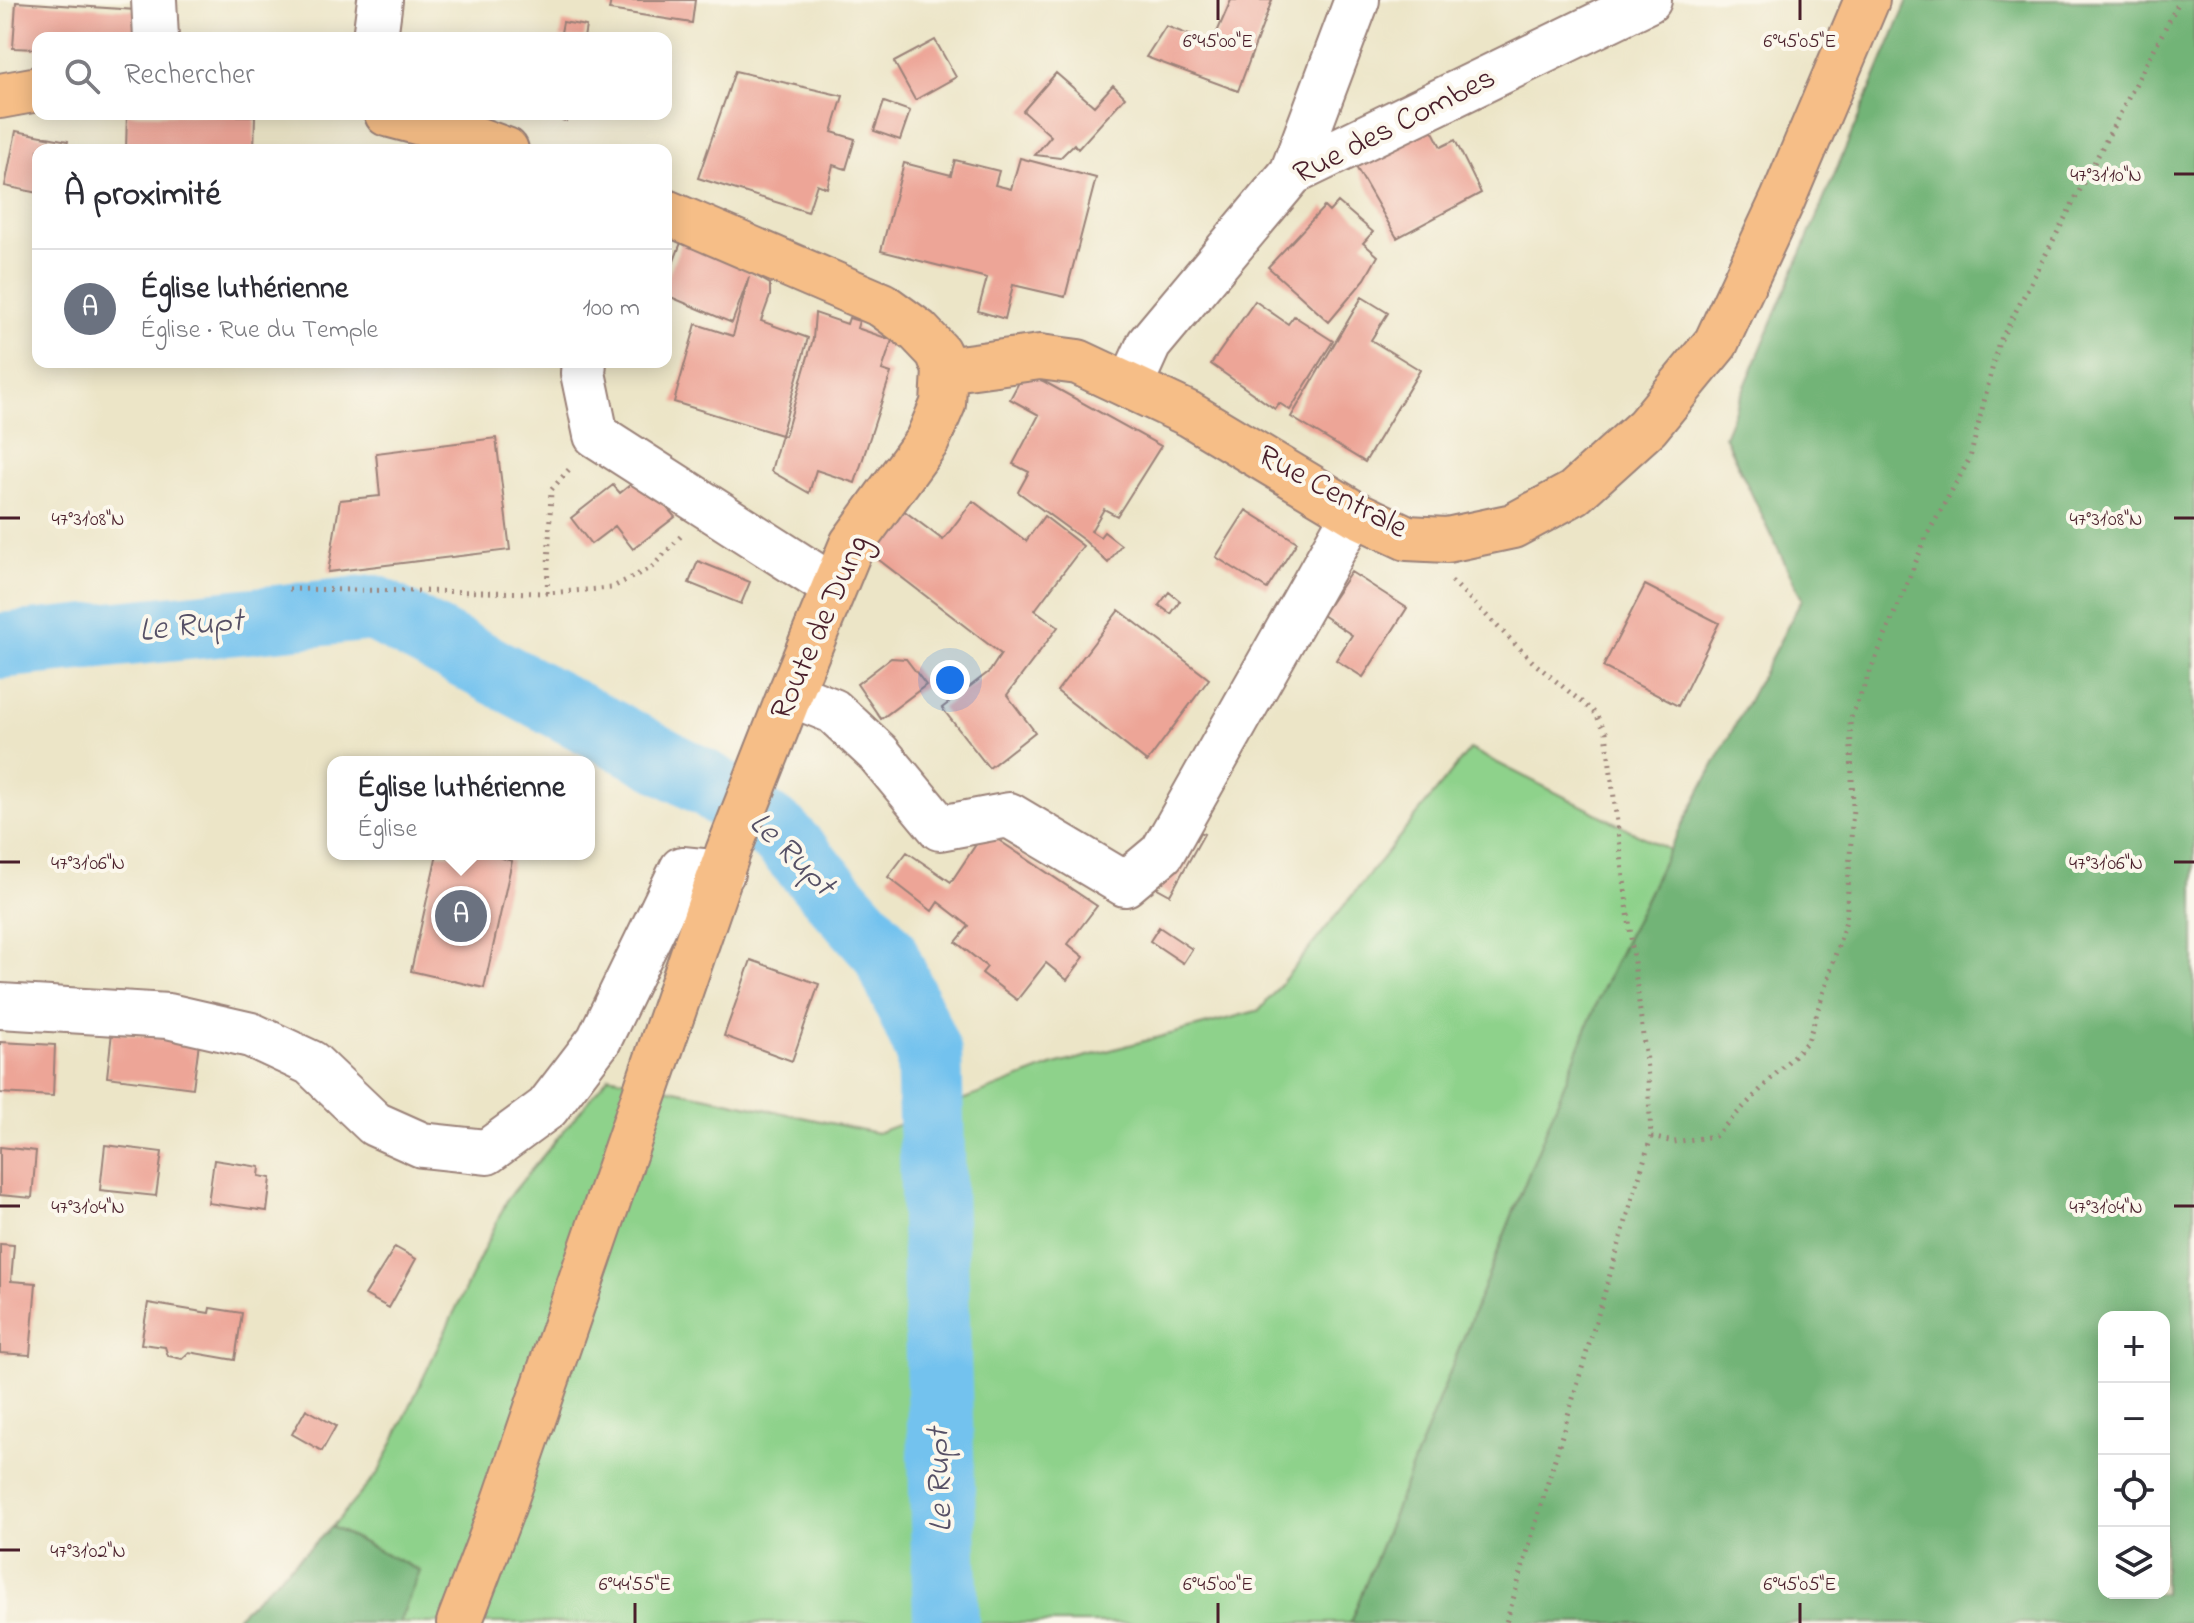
<!DOCTYPE html>
<html lang="fr">
<head>
<meta charset="utf-8">
<style>
  body { margin:0; font-family:"Indie Flower",sans-serif; background:#f2f2f3; color:#2b2b33 }
  .controls { position:absolute; right:24px; bottom:24px; display:grid; overflow:hidden; border-radius:16px; box-shadow:0 4px 20px #0003 }
  .controls button { width:72px; height:72px; display:grid; place-items:center; padding:0; border:0; border-bottom:2px solid #e1e1e2; background:#fff; color:#2b2b33; font:40px sans-serif }
  .you { position:absolute; left:950px; top:680px; width:28px; height:28px; margin:-20px; border:6px solid #fff; border-radius:50%; background:#1a73e8; box-shadow:0 0 0 12px #1a73e833 }
  .badge { display:grid; place-items:center; width:52px; height:52px; border-radius:50%; background:#111827; color:#fff; font-size:26px; font-weight:700 }
  .pin { position:absolute; translate:-50% -50%; border:4px solid #fff; box-shadow:0 2px 8px #0006 }
  .popup { position:absolute; left:327px; top:756px; width:268px; height:104px; box-sizing:border-box; display:grid; place-content:center; border-radius:16px; background:#fff; filter:drop-shadow(0 2px 6px #0005); font-size:26px; white-space:nowrap; color:#7c7c81 }
  .popup b { font-size:30px; color:#2b2b33 }
  .popup::after { content:''; position:absolute; left:50%; top:100%; margin-left:-16px; border:16px solid transparent; border-top-color:#fff }
  .list { margin:0; padding:0; list-style:none }
  h2 { display:flex; justify-content:space-between; align-items:center; height:104px; margin:0; padding:0 32px; font-size:34px }
  h2 small { font-size:26px; font-weight:400; color:#7c7c81 }
  .list li { display:grid; grid-template-columns:52px 1fr auto; gap:24px; align-items:center; box-sizing:border-box; height:120px; padding:0 32px; border-top:2px solid #e1e1e2 }
  .list b { display:block; font-size:30px; white-space:nowrap }
  .list p { margin:0; font-size:26px; white-space:nowrap; color:#7c7c81 }
  .list em { font-size:26px; font-style:normal; color:#7c7c81 }
  .icon { flex:none; width:44px; height:44px; fill:none; stroke:currentColor; stroke-width:2; stroke-linecap:round; stroke-linejoin:round }
  .map { position:relative; flex:none; width:2194px; height:1623px; overflow:hidden }
  .search { position:absolute; background:#fff; box-shadow:0 4px 20px #0003; left:32px; top:32px; width:640px; height:88px; display:flex; align-items:center; gap:20px; box-sizing:border-box; padding:0 28px; border-radius:16px; color:#7c7c81; font-size:30px }
  .panel { position:absolute; background:#fff; box-shadow:0 4px 20px #0003; left:32px; top:144px; width:640px; height:224px; border-radius:16px }
  .map>svg:first-child { display:block }
  .green { fill:#8ed28b; stroke:#6c785b; stroke-width:2 }
  .forest { fill:#72b477; stroke:#5e6a51; stroke-width:2; fill-rule:evenodd }
  .lines { fill:none; stroke-linecap:round; stroke-linejoin:round }
  .river { stroke:#73c2ee; stroke-width:66 }
  .building { fill:#eda597 }
  .minor-casing { stroke:#9b8279; stroke-width:48 }
  .major-casing { stroke:#9b8279; stroke-width:48 }
  .path { stroke:#9b8279; stroke-width:5; stroke-dasharray:2 6; stroke-linecap:butt }
  .minor { stroke:#fff; stroke-width:44 }
  .major { stroke:#f6be87; stroke-width:44 }
  .ticks { fill:none; stroke:#4a1f2b; stroke-width:3 }
  .labels { text-anchor:middle; dominant-baseline:central; stroke-width:8; stroke-linejoin:round; paint-order:stroke }
  .street-label { font-size:32px; fill:#4a1f2b; stroke:#fbf7ec }
  .water-label { font-size:34px; font-style:italic; fill:#565066; stroke:#fbf7ec }
  .ticks-label { font-size:20px; text-anchor:middle; fill:#4a1f2b; stroke:#fbf7ec; stroke-width:8; stroke-linejoin:round; paint-order:stroke }
</style>
</head>
<body>
<div class="map">
<svg width="2194" height="1623" viewBox="0 0 2194 1623">
  <rect width="100%" height="100%" fill="#fbf7ec"/>
  <filter id="ink" filterUnits="userSpaceOnUse"><feTurbulence type="fractalNoise" baseFrequency=".0125" numOctaves="2"/><feDisplacementMap in="SourceGraphic" scale="16" xChannelSelector="R" yChannelSelector="G"/><feConvolveMatrix kernelMatrix="1 2 1 2 8 2 1 2 1" color-interpolation-filters="sRGB"/></filter>
  <filter id="wash" filterUnits="userSpaceOnUse"><feTurbulence type="fractalNoise" baseFrequency=".006" numOctaves="4" result="noise"/><feDisplacementMap in="SourceGraphic" scale="32" xChannelSelector="R" yChannelSelector="G"/><feGaussianBlur stdDeviation="1.8" result="paint"/><feColorMatrix in="noise" values="0 0 0 0 0 0 0 0 0 0 0 0 0 0 0 0 0 1.4 0 .05"/><feComposite in="paint" operator="in"/></filter>
  <g filter="url(#wash)">
    <rect width="100%" height="100%" fill="#ece5c7"/>
    <path class="green" d="M1470,749L1669,850L1601,992L1350,1623H399L420,1571L332,1527L379,1472L508,1198L609,1076L877,1133L1051,1066L1260,1010Z"/>
    <path class="forest" d="M1908,0H2194V1623H1350L1601,992L1669,850L1802,599L1724,436ZM2104,1317H2164V1593H2104Z
      M332,1527L420,1571L399,1623H230Z"/>
    <g class="lines">
      <path class="river" d="M0,646L374,608L711,786L780,835L884,951L929,1053L946,1623"/>
    </g>
    <g id="blocks">
      <path class="building" d="M611,0H695L692,23L609,10Z
        M1231,0H1272L1238,91L1146,57L1166,26L1212,44Z
        M16,2L136,10V38H38V49L13,48Z
        M563,22L586,26L584,38H560Z
        M935,40L956,77L915,100L894,62Z
        M735,71L843,96L832,132L855,139L846,169L833,165L827,188L817,184L808,212L698,178Z
        M1056,73L1094,106L1113,85L1125,97L1078,149L1074,144L1060,158L1035,155L1051,136L1023,111Z
        M884,102L910,111L900,140L874,131Z
        M127,114L255,116L254,150H126Z
        M532,114H567L566,121Z
        M1430,126L1441,147L1455,140L1481,193L1397,238L1356,167Z
        M16,131L68,141L66,150H38V193L5,186Z
        M1020,158L1096,178L1065,297L1013,285L1005,319L978,311L987,278L881,251L904,163L951,175L955,160L999,171L995,185L1011,189Z
        M1338,202L1373,232L1363,243L1378,256L1365,279L1329,322L1268,267L1324,207L1329,212Z
        M682,240L715,252L770,284V296L761,321L808,338L781,435L785,436L813,339L815,313L847,324L849,318L859,321L857,328L892,340L882,370L891,373L855,483L816,470L809,493L771,471L781,435L674,402L696,324L733,336L749,277L732,323L666,295V282Z
        M1362,297L1388,313L1371,340L1420,370L1365,462L1291,417Z
        M1255,301L1288,324L1294,316L1333,341L1290,410L1279,403L1275,409L1211,364Z
        M1025,371L1161,446L1117,516L1104,509L1091,531L1100,537L1104,532L1121,545L1108,563L1085,541L1018,492L1029,472L1013,464L1039,415L1010,399Z
        M496,438L510,550L328,572L340,500L380,496L376,453Z
        M640,477L675,517L633,549L615,526L591,544L571,518L613,485L620,493Z
        M973,501L1026,541L1044,516L1083,546L1035,610L1058,627L1007,695L1035,732L989,768L942,708L990,671L1001,654L870,553L903,510L943,540Z
        M1246,510L1297,542L1267,589L1216,557Z
        M698,561L750,582L741,604L689,583Z
        M1351,572L1407,608L1363,677L1336,660L1352,635L1322,615Z
        M1645,585L1719,623L1678,706L1603,667Z
        M1169,592L1180,601L1171,614L1159,605Z
        M1119,610L1209,679L1147,762L1057,691Z
        M891,658L906,659L926,685L881,719L857,684Z
        M1176,820L1204,834L1170,895L1143,880Z
        M985,831L1097,906L1068,944L1084,957L1067,980L1046,963L1017,1000L982,973L987,967L956,942L969,926L938,902L932,911L888,877L907,852L951,882Z
        M437,854H490L512,861L484,988L411,971Z
        M1159,927L1192,949L1183,963L1150,941Z
        M751,960L819,984L792,1061L724,1036Z
        M112,1032L199,1043L193,1088L107,1077Z
        M0,1042L55,1045L53,1096L0,1093Z
        M105,1145L162,1152L156,1196L100,1190Z
        M0,1147L36,1151L32,1198L0,1195Z
        M214,1160L260,1167L259,1176L271,1178L267,1211L208,1203Z
        M0,1244L14,1245L11,1281L36,1283L30,1355L0,1353Z
        M395,1247L416,1259L389,1308L365,1295Z
        M148,1303L209,1313L210,1308L242,1313L235,1360L189,1352L182,1359L168,1356L165,1347L141,1344Z
        M306,1409L336,1426L322,1451L292,1434Z"/>
    </g>
  </g>
  <g filter="url(#ink)">
    <use href="#blocks" fill-opacity="0" stroke="#9b8279" stroke-width="2"/>
    <g class="lines">
      <g class="minor-casing">
        <path id="minor" d="M154,0L156,38
          M375,38L380,0
          M1292,173L1357,0
          M584,362L583,373L596,435L833,587
          M1130,386L1149,344L1292,173L1649,0
          M790,694L833,711L878,753L940,828L1009,815L1125,884L1162,853L1354,513
          M0,1006L168,1016L251,1035L311,1063L375,1124L422,1145L487,1152L547,1108L599,1040L682,869L722,873"/>
      </g>
      <g class="major-casing">
        <path id="major" d="M0,96L38,89
          M387,114L462,134L506,150
          M945,370L1040,357L1078,362L1189,414L1354,513L1407,538L1447,540L1513,526L1574,493L1647,427L1716,343L1783,199L1867,0
          M459,1623L504,1504L728,852L790,694L852,544L927,441L943,404L945,370L938,352L918,331L882,305L666,212"/>
      </g>
      <path class="path" d="M1452,581L1534,663L1595,713L1606,732L1648,1077L1651,1137L1506,1623
        M289,589L547,593L611,588L652,567L681,536
        M547,593L551,490L572,466
        M1651,1137L1674,1142L1715,1136L1808,1041L1846,921L1853,807L1850,720L1927,535L1970,458L1998,345L2180,0"/>
      <use href="#minor" class="minor"/>
      <use href="#major" class="major"/>
    </g>
  </g>
  <path class="ticks" d="M1218,0V20M1800,0V20M2174,174H2194M0,518H20M2174,518H2194M0,862H20M2174,862H2194M0,1206H20M2174,1206H2194M0,1550H20M635,1603V1623M1218,1603V1623M1800,1603V1623"/>
  <g class="labels">
    <g class="street-label">
      <text transform="translate(1395 127) rotate(-27)">Rue des Combes</text>
      <text transform="translate(1332 493) rotate(28)">Rue Centrale</text>
      <text transform="translate(821 628) rotate(-66)">Route de Dung</text>
    </g>
    <g class="water-label">
      <text transform="translate(191 627) rotate(-6)">Le Rupt</text>
      <text transform="translate(791 855) rotate(44)">Le Rupt</text>
      <text transform="translate(941 1480) rotate(-92)">Le Rupt</text>
    </g>
  </g>
  <g class="ticks-label">
    <text x="1218" y="47">6°45'00"E</text>
    <text x="1800" y="47">6°45'05"E</text>
    <text x="2106" y="181">47°31'10"N</text>
    <text x="88" y="525">47°31'08"N</text>
    <text x="2106" y="525">47°31'08"N</text>
    <text x="88" y="869">47°31'06"N</text>
    <text x="2106" y="869">47°31'06"N</text>
    <text x="88" y="1213">47°31'04"N</text>
    <text x="2106" y="1213">47°31'04"N</text>
    <text x="88" y="1557">47°31'02"N</text>
    <text x="635" y="1590">6°44'55"E</text>
    <text x="1218" y="1590">6°45'00"E</text>
    <text x="1800" y="1590">6°45'05"E</text>
  </g>
</svg>
<div class="controls">
<button>+</button>
<button>−</button>
<button><svg class="icon" aria-label="locate" viewBox="0 0 24 24"><circle cx="12" cy="12" r="6"/><path d="M12 2v4M12 18v4M2 12h4M18 12h4"/></svg></button>
<button><svg class="icon" aria-label="layers" viewBox="0 0 24 24"><path d="M12 4l9 5-9 5-9-5zM3 14l9 5 9-5"/></svg></button>
</div>
<div class="you"></div>
<div class="pin badge" style="left:461px;top:916px;background:#6b7280">A</div>
<div class="popup"><b>Église luthérienne</b>Église</div>
<div class="search"><svg class="icon" aria-label="search" viewBox="0 0 24 24"><circle cx="10" cy="10" r="6"/><path d="M15 15l6 6"/></svg>Rechercher</div>
<section class="panel">
<h2>À proximité<small></small></h2>
<ul class="list">
<li><span class="badge" style="background:#6b7280">A</span><div><b>Église luthérienne</b><p>Église · Rue du Temple</p></div><em>100 m</em></li>
</ul>
</section>
</div>
</body>
</html>
